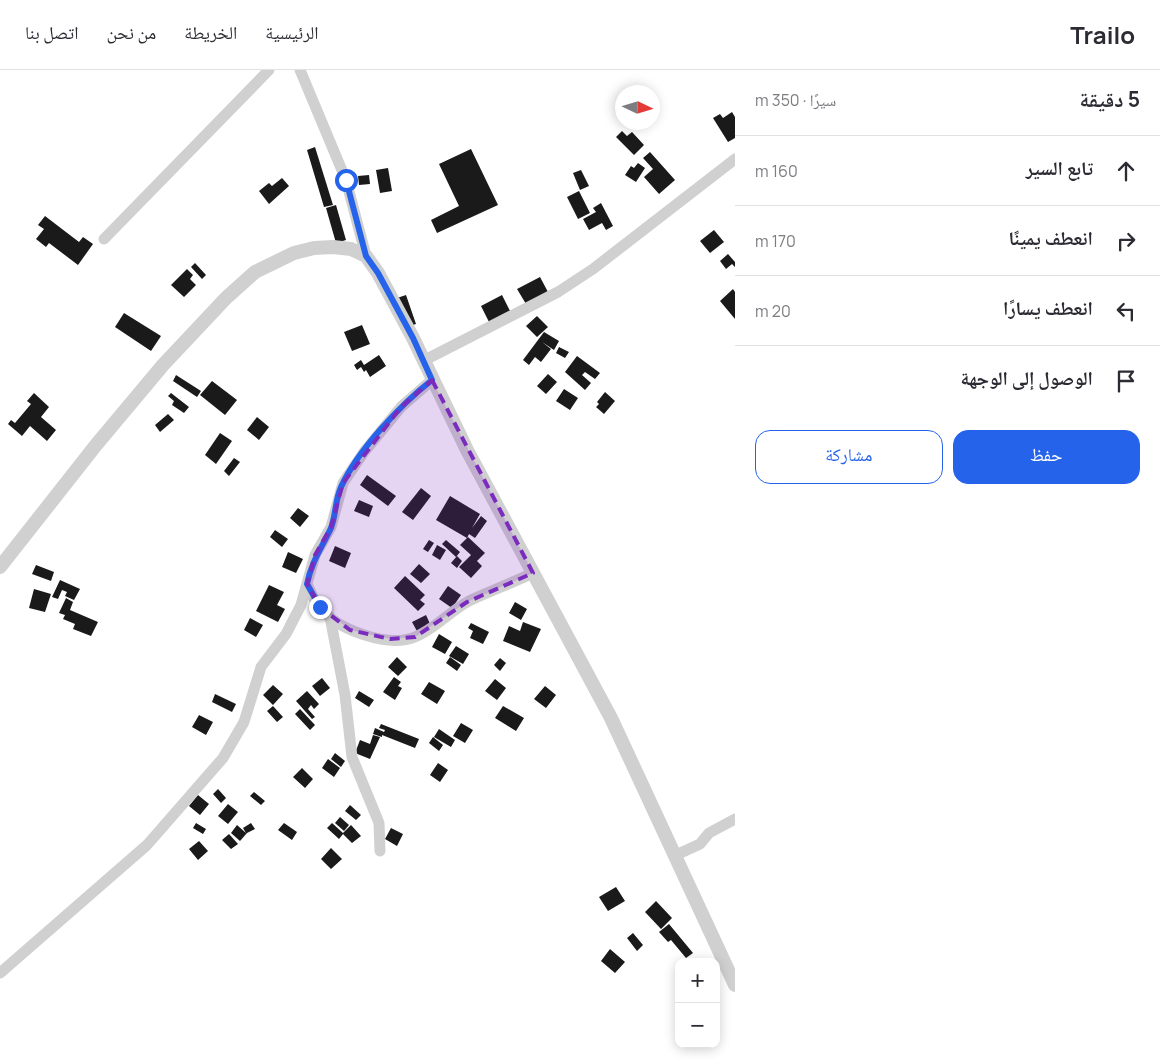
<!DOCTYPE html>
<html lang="ar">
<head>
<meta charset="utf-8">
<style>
  body { margin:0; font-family:Manrope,"Noto Naskh Arabic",sans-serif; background:#f2f2f3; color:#2b2b33; direction:rtl }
  .controls { position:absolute; right:15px; bottom:15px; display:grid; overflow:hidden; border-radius:10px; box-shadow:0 2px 12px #0003 }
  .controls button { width:45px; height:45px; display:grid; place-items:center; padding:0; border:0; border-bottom:1px solid #e1e1e2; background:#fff; color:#2b2b33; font:25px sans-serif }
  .compass { position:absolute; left:615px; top:15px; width:45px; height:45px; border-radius:50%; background:#fff; box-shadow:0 2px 12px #0003; rotate:94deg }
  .stop { position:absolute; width:15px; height:15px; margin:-11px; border:4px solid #2563eb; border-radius:50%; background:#fff }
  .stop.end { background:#2563eb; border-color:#fff; box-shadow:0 1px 5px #0008 }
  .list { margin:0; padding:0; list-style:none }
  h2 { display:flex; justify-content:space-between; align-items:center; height:65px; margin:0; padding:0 20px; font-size:21px }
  h2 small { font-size:16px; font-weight:400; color:#7c7c81 }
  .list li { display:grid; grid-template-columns:32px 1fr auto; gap:15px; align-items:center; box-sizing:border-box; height:70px; padding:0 20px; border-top:1px solid #e1e1e2 }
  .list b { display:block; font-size:19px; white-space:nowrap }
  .list em { font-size:16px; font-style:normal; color:#7c7c81 }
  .actions { display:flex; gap:10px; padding:15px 20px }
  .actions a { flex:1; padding:11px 0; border:1px solid #2563eb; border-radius:15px; text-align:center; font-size:18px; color:#2563eb }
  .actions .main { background:#2563eb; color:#fff }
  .icon { flex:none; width:28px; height:28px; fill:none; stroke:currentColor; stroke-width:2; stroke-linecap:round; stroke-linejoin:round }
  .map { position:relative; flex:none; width:735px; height:993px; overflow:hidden; direction:ltr }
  header { display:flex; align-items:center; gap:30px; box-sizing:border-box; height:70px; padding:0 25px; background:#fff; border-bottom:1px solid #e1e1e2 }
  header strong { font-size:24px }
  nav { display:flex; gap:28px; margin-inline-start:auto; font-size:18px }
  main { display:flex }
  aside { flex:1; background:#fff }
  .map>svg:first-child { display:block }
  .building { fill:#1a1a1a }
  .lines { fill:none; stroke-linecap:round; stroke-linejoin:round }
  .minor { stroke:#d0d0d0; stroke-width:11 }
  .tertiary { stroke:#d0d0d0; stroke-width:14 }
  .route { stroke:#2563eb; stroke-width:6 }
  .marked { fill:#7b2cbf; fill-opacity:0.2; stroke:#7b2cbf; stroke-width:4; stroke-dasharray:10 6; stroke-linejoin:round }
</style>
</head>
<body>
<header>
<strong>Trailo</strong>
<nav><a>الرئيسية</a><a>الخريطة</a><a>من نحن</a><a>اتصل بنا</a></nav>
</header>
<main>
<aside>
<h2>5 دقيقة<small>سيرًا · 350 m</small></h2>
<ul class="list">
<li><svg class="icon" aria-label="ahead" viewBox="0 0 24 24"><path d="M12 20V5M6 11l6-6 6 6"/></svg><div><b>تابع السير</b></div><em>160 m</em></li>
<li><svg class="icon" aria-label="right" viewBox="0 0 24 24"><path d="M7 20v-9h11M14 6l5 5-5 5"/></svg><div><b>انعطف يمينًا</b></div><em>170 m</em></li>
<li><svg class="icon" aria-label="left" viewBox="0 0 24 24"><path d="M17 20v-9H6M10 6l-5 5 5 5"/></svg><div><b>انعطف يسارًا</b></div><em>20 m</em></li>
<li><svg class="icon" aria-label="arrive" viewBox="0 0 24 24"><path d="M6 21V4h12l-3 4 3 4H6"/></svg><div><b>الوصول إلى الوجهة</b></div></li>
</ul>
<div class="actions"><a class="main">حفظ</a><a>مشاركة</a></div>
</aside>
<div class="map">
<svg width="735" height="993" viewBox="0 0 735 993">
  <rect width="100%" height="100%" fill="#fff"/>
  <path class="building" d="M732,42L735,47V68L728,72L713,48L720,44L723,48Z
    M622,61L627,66L632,62L644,75L634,85L616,67Z
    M315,77L333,135L324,137L307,80Z
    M471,79L498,135L437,163L431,150L459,136L439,94Z
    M650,82L675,110L659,124L644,107L653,99L643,88Z
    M638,93L645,98L636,112L625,105L631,96L634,98Z
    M388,98L392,121L380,123L376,100Z
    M581,100L589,116L580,120L573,103Z
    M369,105L370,114L359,115L358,106Z
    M282,108L289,116L269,134L259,121L269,113L272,116Z
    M579,121L590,143L578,149L567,127Z
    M601,133L613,156L606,160L602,153L589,160L583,149L596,142L593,138Z
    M336,135L346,170L336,173L326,138Z
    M45,146L79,172L83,167L93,174L78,195L49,173L46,177L36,169L44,159L38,155Z
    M714,160L724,172L710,183L700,171Z
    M728,184L735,192V197L732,194L726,199L720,191Z
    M195,193L206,205L202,209L191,197Z
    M187,199L193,205L190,209L196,215L184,227L171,215Z
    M540,207L548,222L526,234L517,219Z
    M733,219L735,222V249L720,231Z
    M406,225L416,254L407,257L397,228Z
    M502,225L510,241L489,252L481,236Z
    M124,243L161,266L151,281L115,257Z
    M537,246L548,257L537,267L526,256Z
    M362,255L370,274L352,281L344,262Z
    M544,262L559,271L554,280L542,272L551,279L541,292L535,287L529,295L523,290Z
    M559,277L569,282L565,288L556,283Z
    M379,285L386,296L370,307L366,300L364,302L361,297L357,300L354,295L361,290L364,295Z
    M577,286L600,303L595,309L585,302L582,305L591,313L585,320L565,302Z
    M548,304L557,312L546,324L537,316Z
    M176,305L201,321L197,327L173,311Z
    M212,311L237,330L225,345L200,325Z
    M564,319L578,328L570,340L556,331Z
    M605,322L615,331L604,344L596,337L599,334L597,332Z
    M34,323L49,337L41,347L56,360L47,371L30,356L22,366L8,354L11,350L15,353L31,334L27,331Z
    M171,323L189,337L184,343L172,335L174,331L168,326Z
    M168,344L174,350L160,362L155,355Z
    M257,347L269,357L259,370L247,360Z
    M220,363L232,371L216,394L205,385Z
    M234,388L240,392L229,406L224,401Z
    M367,405L396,426L388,436L360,415Z
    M421,418L431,426L413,450L402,442Z
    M450,426L480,444L472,458L481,446L487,451L475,468L469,464L467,468L436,450Z
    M359,430L373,436L369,447L354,441Z
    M298,438L309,446L300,457L290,448Z
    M275,460L288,469L282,477L270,467Z
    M468,467L485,483L477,491L482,496L471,508L459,497L471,485L460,475Z
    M429,470L434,473L428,482L423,479Z
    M446,470L460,482L456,487L442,474Z
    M437,475L446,480L440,490L432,485Z
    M335,476L351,483L345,498L329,491Z
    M288,482L303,489L296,503L282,497Z
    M457,486L462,491L457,498L451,493Z
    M419,494L430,504L421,513L410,504Z
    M36,495L54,502L51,511L32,504Z
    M405,506L425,525L420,530L425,534L418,541L394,518Z
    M60,510L80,519L74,530L65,526L67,522L62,520L58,529L52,527Z
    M269,515L284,522L277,535L285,539L278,552L256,541Z
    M448,516L461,525L452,538L439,529Z
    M34,519L51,524L45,542L29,538Z
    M66,528L73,532L70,540L98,552L91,566L73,559L75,554L63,549L65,545L59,543Z
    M515,532L527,539L521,550L509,543Z
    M426,545L431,556L418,563L412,552Z
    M250,548L263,555L256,567L244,560Z
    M523,552L541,559L530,582L503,571L509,556L520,561Z
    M471,553L489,562L483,574L470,568L473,561L468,558Z
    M439,564L452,572L445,584L432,577Z
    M456,576L469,584L463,594L449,586Z
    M397,587L407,597L398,606L388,597Z
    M450,587L461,595L457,601L446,593Z
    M500,588L506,593L500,601L494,595Z
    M394,607L401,612L398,616L402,618L395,630L383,622Z
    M322,608L330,618L320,626L312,616Z
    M495,609L506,618L497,630L485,621Z
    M429,612L445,621L437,634L421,624Z
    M273,615L283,624L273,635L263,625Z
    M545,616L556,625L546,638L534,629Z
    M307,621L319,634L314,639L311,635L308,639L315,647L312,649L296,631Z
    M359,621L374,630L369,637L355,628Z
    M215,624L236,634L232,642L212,632Z
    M273,636L283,647L277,652L267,641Z
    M503,636L524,648L516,661L495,648Z
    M300,639L315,655L310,660L295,644Z
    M199,645L213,652L206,665L192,657Z
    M461,653L473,660L465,673L453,666Z
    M381,654L419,669L415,678L382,665V667L373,664L375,658L384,662L385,660L379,658Z
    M439,659L455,670L451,677L434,667Z
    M373,665L380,667L370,689L355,683L360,670L370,674Z
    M433,667L443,675L439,681L429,673Z
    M335,683L345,691L341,697L331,689Z
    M328,689L340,698L334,707L322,698Z
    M438,693L448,700L440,712L430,705Z
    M302,698L313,709L305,718L293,707Z
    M218,719L226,728L221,733L213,724Z
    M254,722L265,731L261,735L250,726Z
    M198,725L209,734L200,745L189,736Z
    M228,734L238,742L228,754L218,746Z
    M350,735L361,745L356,750L345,741Z
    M340,747L349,755L344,761L335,753Z
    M196,753L206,759L203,764L193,758Z
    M251,753L255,759L247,763L240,771L231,763L237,755L246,763L243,758Z
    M284,753L297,762L292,770L278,760Z
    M332,753L343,763L351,755L361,766L352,773L343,764L339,769L327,758Z
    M391,758L403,764L397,776L385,769Z
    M229,764L238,774L231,779L222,770Z
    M199,771L208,781L198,790L189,779Z
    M331,778L342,789L331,799L321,789Z
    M616,817L625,831L608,841L599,827Z
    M656,831L672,848L661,859L645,842Z
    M669,854L693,883L686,888L671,870L668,872L659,862Z
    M633,863L643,875L637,881L627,868Z
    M610,879L625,892L615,903L601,891Z"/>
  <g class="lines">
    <path class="minor" d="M300,0L346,110L366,186
      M104,169L269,0
      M423,291L558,222L593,199L735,89
      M307,514C311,522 314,531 320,538C338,560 388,578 415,567C435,559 450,541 469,531C490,521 512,513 533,503
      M330,547L345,625L352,687L379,753L380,781
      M676,785L700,774L709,763L735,749
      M0,903L147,775L223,688L244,652L261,597L286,564L301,535L315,485L331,457L343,413L364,382L401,337L432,310"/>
    <path class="tertiary" d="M0,497L96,375L163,295L226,228L255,202L294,183L314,178L333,177L351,179L366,186L378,203L413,268L467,380L611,648L735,915"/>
  </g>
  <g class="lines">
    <path class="route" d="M320,537L307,514C311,493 322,477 331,458C336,445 335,430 341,417C358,380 400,335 432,310L413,268L378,203L366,186L346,110"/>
  </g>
  <path class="marked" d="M432,310L533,503L467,532L415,567L390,569L350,560L320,537L307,514L315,485L331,457L343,413L401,337Z"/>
</svg>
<div class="controls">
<button>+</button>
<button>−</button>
</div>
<svg class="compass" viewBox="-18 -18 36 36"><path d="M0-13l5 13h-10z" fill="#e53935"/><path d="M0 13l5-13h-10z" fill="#7c7c81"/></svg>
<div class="stop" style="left:346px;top:110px"></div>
<div class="stop end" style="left:320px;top:537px"></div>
</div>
</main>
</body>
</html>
